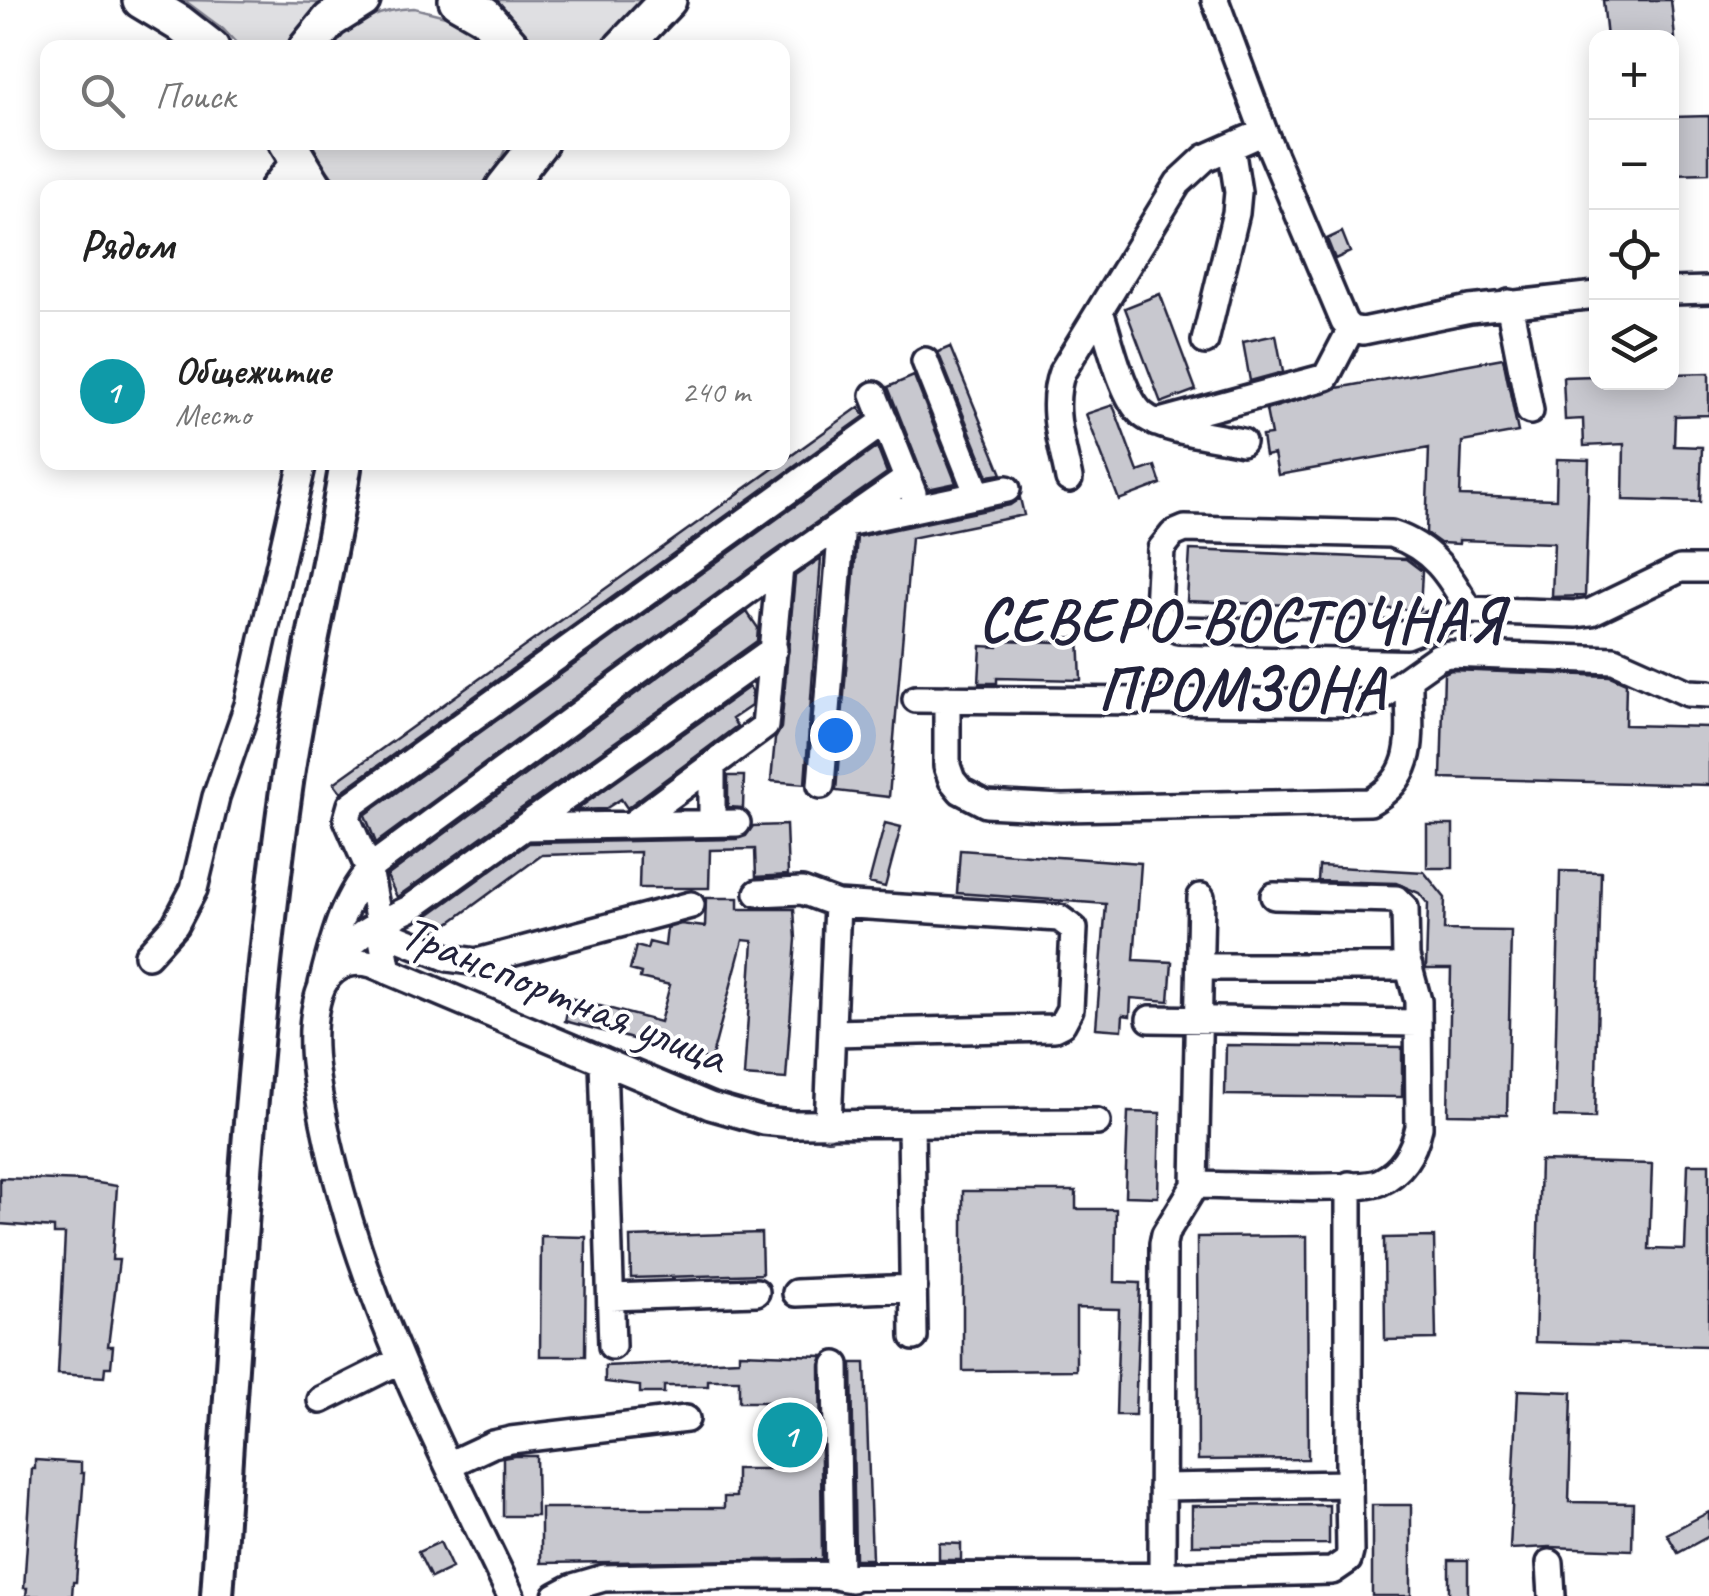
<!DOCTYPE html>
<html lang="ru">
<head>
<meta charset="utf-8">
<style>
  body { margin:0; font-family:Caveat,sans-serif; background:#f6f6f6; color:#222 }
  .controls { position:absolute; right:30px; top:30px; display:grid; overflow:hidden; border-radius:20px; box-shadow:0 5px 25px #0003 }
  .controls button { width:90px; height:90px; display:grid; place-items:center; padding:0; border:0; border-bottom:2px solid #e0e0e0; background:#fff; color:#222; font:50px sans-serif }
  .you { position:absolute; left:835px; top:735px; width:35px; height:35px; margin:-25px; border:8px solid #fff; border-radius:50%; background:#1a73e8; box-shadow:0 0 0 15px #1a73e833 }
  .badge { display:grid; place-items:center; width:65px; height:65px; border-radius:50%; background:#7c3aed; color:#fff; font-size:32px; font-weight:700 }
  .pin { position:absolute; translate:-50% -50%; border:5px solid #fff; box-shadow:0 2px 10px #0006 }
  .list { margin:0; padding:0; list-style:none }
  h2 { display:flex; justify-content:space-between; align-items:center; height:130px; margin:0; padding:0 40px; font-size:42px }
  h2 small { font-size:32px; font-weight:400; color:#767676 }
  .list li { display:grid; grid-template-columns:65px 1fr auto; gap:30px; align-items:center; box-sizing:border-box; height:160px; padding:0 40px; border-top:2px solid #e0e0e0 }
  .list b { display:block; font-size:38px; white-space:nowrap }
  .list p { margin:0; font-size:32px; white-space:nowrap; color:#767676 }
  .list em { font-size:32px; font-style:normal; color:#767676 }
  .icon { flex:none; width:55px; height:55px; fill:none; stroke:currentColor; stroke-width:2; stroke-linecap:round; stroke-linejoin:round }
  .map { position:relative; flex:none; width:1709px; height:1596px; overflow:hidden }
  .search { position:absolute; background:#fff; box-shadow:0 5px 25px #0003; left:40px; top:40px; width:750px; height:110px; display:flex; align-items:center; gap:25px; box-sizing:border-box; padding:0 35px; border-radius:20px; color:#767676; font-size:38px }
  .panel { position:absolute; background:#fff; box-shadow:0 5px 25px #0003; left:40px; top:180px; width:750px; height:290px; border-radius:20px }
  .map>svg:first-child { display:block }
  .green { fill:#dfdfe2; stroke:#80808e; stroke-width:2.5 }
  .building { fill:#c8c8cf; stroke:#22223b; stroke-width:2.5 }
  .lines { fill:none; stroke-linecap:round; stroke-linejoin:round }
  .minor-casing { stroke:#22223b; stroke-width:32 }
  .major-casing { stroke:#22223b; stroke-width:38 }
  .highway-casing { stroke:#22223b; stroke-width:42 }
  .minor { stroke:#fff; stroke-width:25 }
  .major { stroke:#fff; stroke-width:30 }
  .highway { stroke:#fff; stroke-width:35 }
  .labels { text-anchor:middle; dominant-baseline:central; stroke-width:8; stroke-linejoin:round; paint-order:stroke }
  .street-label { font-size:50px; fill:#22223b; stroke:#fff }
  .district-label { font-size:60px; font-weight:bold; letter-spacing:2.5px; fill:#22223b; stroke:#fff }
</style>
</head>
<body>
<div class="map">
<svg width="1709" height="1596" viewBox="0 0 1709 1596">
  <rect width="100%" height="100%" fill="#fff"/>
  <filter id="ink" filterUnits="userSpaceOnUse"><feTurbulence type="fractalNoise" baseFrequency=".01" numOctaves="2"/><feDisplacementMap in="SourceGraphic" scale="20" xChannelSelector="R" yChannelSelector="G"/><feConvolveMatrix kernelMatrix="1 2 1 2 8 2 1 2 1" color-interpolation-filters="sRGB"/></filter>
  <g filter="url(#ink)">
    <path class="green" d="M184,0L325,3L289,47L241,48L223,29Z
      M484,0H642L597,48L529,47Z
      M414,8L457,19L492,48H329C352,22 379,9 414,8Z
      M312,143V142L508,143L497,167L479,188L342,187L324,167Z"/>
    <path class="building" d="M1603,0H1671L1675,38H1607Z
      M1709,116V173L1672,174V117Z
      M1342,232L1350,252L1335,259L1327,239Z
      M1160,294L1196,390L1161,403L1125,308Z
      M1276,335L1283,372L1250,381L1243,342Z
      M950,347L1002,474L988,476L938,352Z
      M1503,358L1518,432L1462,442L1460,496L1556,499L1557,459L1589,460L1585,596L1552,597L1554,543L1459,540V544L1440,543L1426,533L1429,448L1278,475L1274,454L1265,456L1262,436L1271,435L1266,410L1337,388Z
      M1709,373V415L1675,416L1674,446L1702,447L1700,502L1623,500L1624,444L1584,446L1583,419L1565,420L1563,377L1596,376V382H1672V374Z
      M914,376L956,483L928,489L888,387Z
      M1113,405L1138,472L1155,466L1161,484L1119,500L1086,414Z
      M859,407L865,416L341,792L334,783Z
      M877,447L887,473L771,554L376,843L365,815Z
      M1020,498L1024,515L911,538L889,797L836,791L857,537L1010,505Z
      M1190,550L1406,559L1422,571L1420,610L1187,601Z
      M821,558L805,784L771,781L775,739L781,728L795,576Z
      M747,612L758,628L757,641L397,897L387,876Z
      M1079,637L1081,680L997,678V683H979L981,646L998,647L999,640L1055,642V638Z
      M1451,670L1610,676L1626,683L1625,725L1709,727V785L1441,778L1444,673Z
      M749,687L752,691L751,706L732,719L737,726L627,808L621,799L605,809L576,810Z
      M728,776H744L743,808L728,807Z
      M885,823L901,827L885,887L869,883Z
      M786,825L788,875L756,877L755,849L710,850L709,888H639L640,852L542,855L437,932L426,917L529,843L737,839L746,836L753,826Z
      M1427,825H1453V868H1427Z
      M960,850L1141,863L1134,960L1172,962L1169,1001L1131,998L1130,1016L1123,1015L1122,1030L1096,1028L1106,904L957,893Z
      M1319,866L1424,872L1445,898L1444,930L1511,931L1507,1115L1448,1114L1451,969H1426L1428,904L1419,893L1396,883L1318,881Z
      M1560,871L1601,872L1595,1118L1554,1117Z
      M706,898H738V909H794L796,939L786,1079L744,1076L753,941L743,940L711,1060L565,1021L570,998L660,1022L670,985L640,978L641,973L630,970L636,946L647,949L649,942L665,946L667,928L681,924L705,927Z
      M1226,1045L1402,1047V1097L1225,1095Z
      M1128,1112L1160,1113L1158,1197L1125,1196Z
      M1540,1161L1652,1164L1649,1249L1685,1250L1688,1164H1709V1346L1535,1342Z
      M0,1178L85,1181L117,1186L112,1260H119L108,1346H113L111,1367H105L104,1377L58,1374L65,1234H54V1228L0,1224Z
      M963,1191H1076V1209H1116L1115,1282L1140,1283L1135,1415H1116L1119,1309L1076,1308V1370L963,1371Z
      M761,1233L762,1274L631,1278L630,1237Z
      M541,1236L586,1237L585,1356H540Z
      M1307,1236L1308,1459L1198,1460L1197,1237Z
      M1434,1237L1436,1339L1385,1340L1384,1238Z
      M739,1353L823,1356L820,1365L822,1559L541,1563V1508H724V1497H736V1469H769V1402H739V1380H708V1386H664V1393H640V1386L605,1382V1366L739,1360Z
      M852,1363H865L872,1559H855Z
      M1518,1390L1572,1392L1569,1502L1633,1503L1632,1550L1550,1547L1510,1549Z
      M514,1456H536L537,1516H503V1458Z
      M35,1460L81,1463V1473H84L76,1582H73L72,1596H26L27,1588H24L32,1469H35Z
      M1329,1505V1544L1192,1545V1506Z
      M1372,1505H1411V1596H1372Z
      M1709,1512V1536L1678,1553L1667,1534Z
      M440,1542L452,1568L431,1578L418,1552Z
      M939,1543L961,1544V1560H939Z
      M1449,1560H1468V1596H1449Z"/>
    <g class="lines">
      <g class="minor-casing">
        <path id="minor" d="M1215,0L1264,132L1344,322L1351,329L1363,331L1470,309L1596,295
          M273,188L297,158
          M1672,291L1709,290
          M1509,303L1530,411
          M1100,311C1109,337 1122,397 1142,414C1161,431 1216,436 1242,442
          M1205,341L1236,213L1238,192L1231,147
          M925,361L978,495
          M874,395L913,493
          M1156,423L1326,377L1351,329
          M1069,479C1062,443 1049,407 1062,372L1178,183L1205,158L1264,132
          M1469,610C1450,575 1432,547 1391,534L1185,529L1173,534L1161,549L1158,609L1162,618L1178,630L1406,635L1469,610L1577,614L1591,612L1680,569H1709
          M916,699L1373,703L1438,657L1449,654L1614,660L1688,693L1709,694
          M947,699V766L952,780L961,791L986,804L1062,808L1370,802C1421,773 1408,731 1409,679
          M821,785L842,524L1007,489
          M712,823V766
          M631,825L765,726L780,567L908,478
          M524,827L737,823
          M758,893L802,891L837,904L1059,918L1074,929L1070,1009L1062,1024L1054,1028L832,1033
          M381,931L448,958L477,962L691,905
          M148,955L175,925L194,889L216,797L248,705L303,462
          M1200,967H1409
          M331,970C355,933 371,927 409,909L774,649
          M388,971L369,869L347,819L351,805L885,421
          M322,984C333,941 343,896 375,864L780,567
          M1150,1019L1418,1023
          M603,1061L612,1346
          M911,1124L914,1337
          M828,1125L837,904
          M1195,1185C1228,1185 1358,1192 1380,1182C1403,1171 1414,1150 1419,1127L1418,1001L1406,957L1405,908L1396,899L1274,896
          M796,1293L914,1288
          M611,1297L756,1292
          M836,1365L839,1577L851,1579
          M321,1400L399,1361
          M448,1465L493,1444L511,1440L686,1419
          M1162,1487L1349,1484V1185
          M1550,1563L1552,1596
          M1162,1576L1163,1244L1165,1234L1195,1185L1201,897
          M511,1596C437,1442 358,1291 324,1122C316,1081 306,1035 319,994C327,969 347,958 372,964L710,1106L763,1121L792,1124L1097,1122
          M556,1596L573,1587L604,1578L752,1575L1113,1577L1332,1571L1348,1560L1350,1552L1349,1484"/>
      </g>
      <g class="major-casing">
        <path id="major" d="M217,1596C235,1327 249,1057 286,790C301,680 329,572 346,462"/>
      </g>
      <g class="highway-casing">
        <path id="highway" d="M141,0L179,23L211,48
          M457,0L485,16L513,48
          M307,48L330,20L362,0
          M622,48L668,0
          M287,142L315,188
          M504,188L540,142"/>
      </g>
      <use href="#minor" class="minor"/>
      <use href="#major" class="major"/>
      <use href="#highway" class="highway"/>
    </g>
  </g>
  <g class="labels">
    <g class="street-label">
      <text transform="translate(564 994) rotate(22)">Транспортная улица</text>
    </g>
    <g class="district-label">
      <text x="1242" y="620">СЕВЕРО-ВОСТОЧНАЯ<tspan x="1242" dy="69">ПРОМЗОНА</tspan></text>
    </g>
  </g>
</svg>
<div class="controls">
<button>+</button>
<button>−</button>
<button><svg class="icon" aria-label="locate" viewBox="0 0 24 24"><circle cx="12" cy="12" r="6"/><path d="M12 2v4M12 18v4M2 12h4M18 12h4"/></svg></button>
<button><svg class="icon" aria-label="layers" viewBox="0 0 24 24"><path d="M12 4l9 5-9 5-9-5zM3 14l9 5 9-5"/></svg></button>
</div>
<div class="you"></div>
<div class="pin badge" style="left:790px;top:1435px;background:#0f9aa8">1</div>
<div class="search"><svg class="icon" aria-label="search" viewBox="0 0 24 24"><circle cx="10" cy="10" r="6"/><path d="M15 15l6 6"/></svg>Поиск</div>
<section class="panel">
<h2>Рядом<small></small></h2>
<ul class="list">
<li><span class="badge" style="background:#0f9aa8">1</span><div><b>Общежитие</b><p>Место</p></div><em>240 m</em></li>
</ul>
</section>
</div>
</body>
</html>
